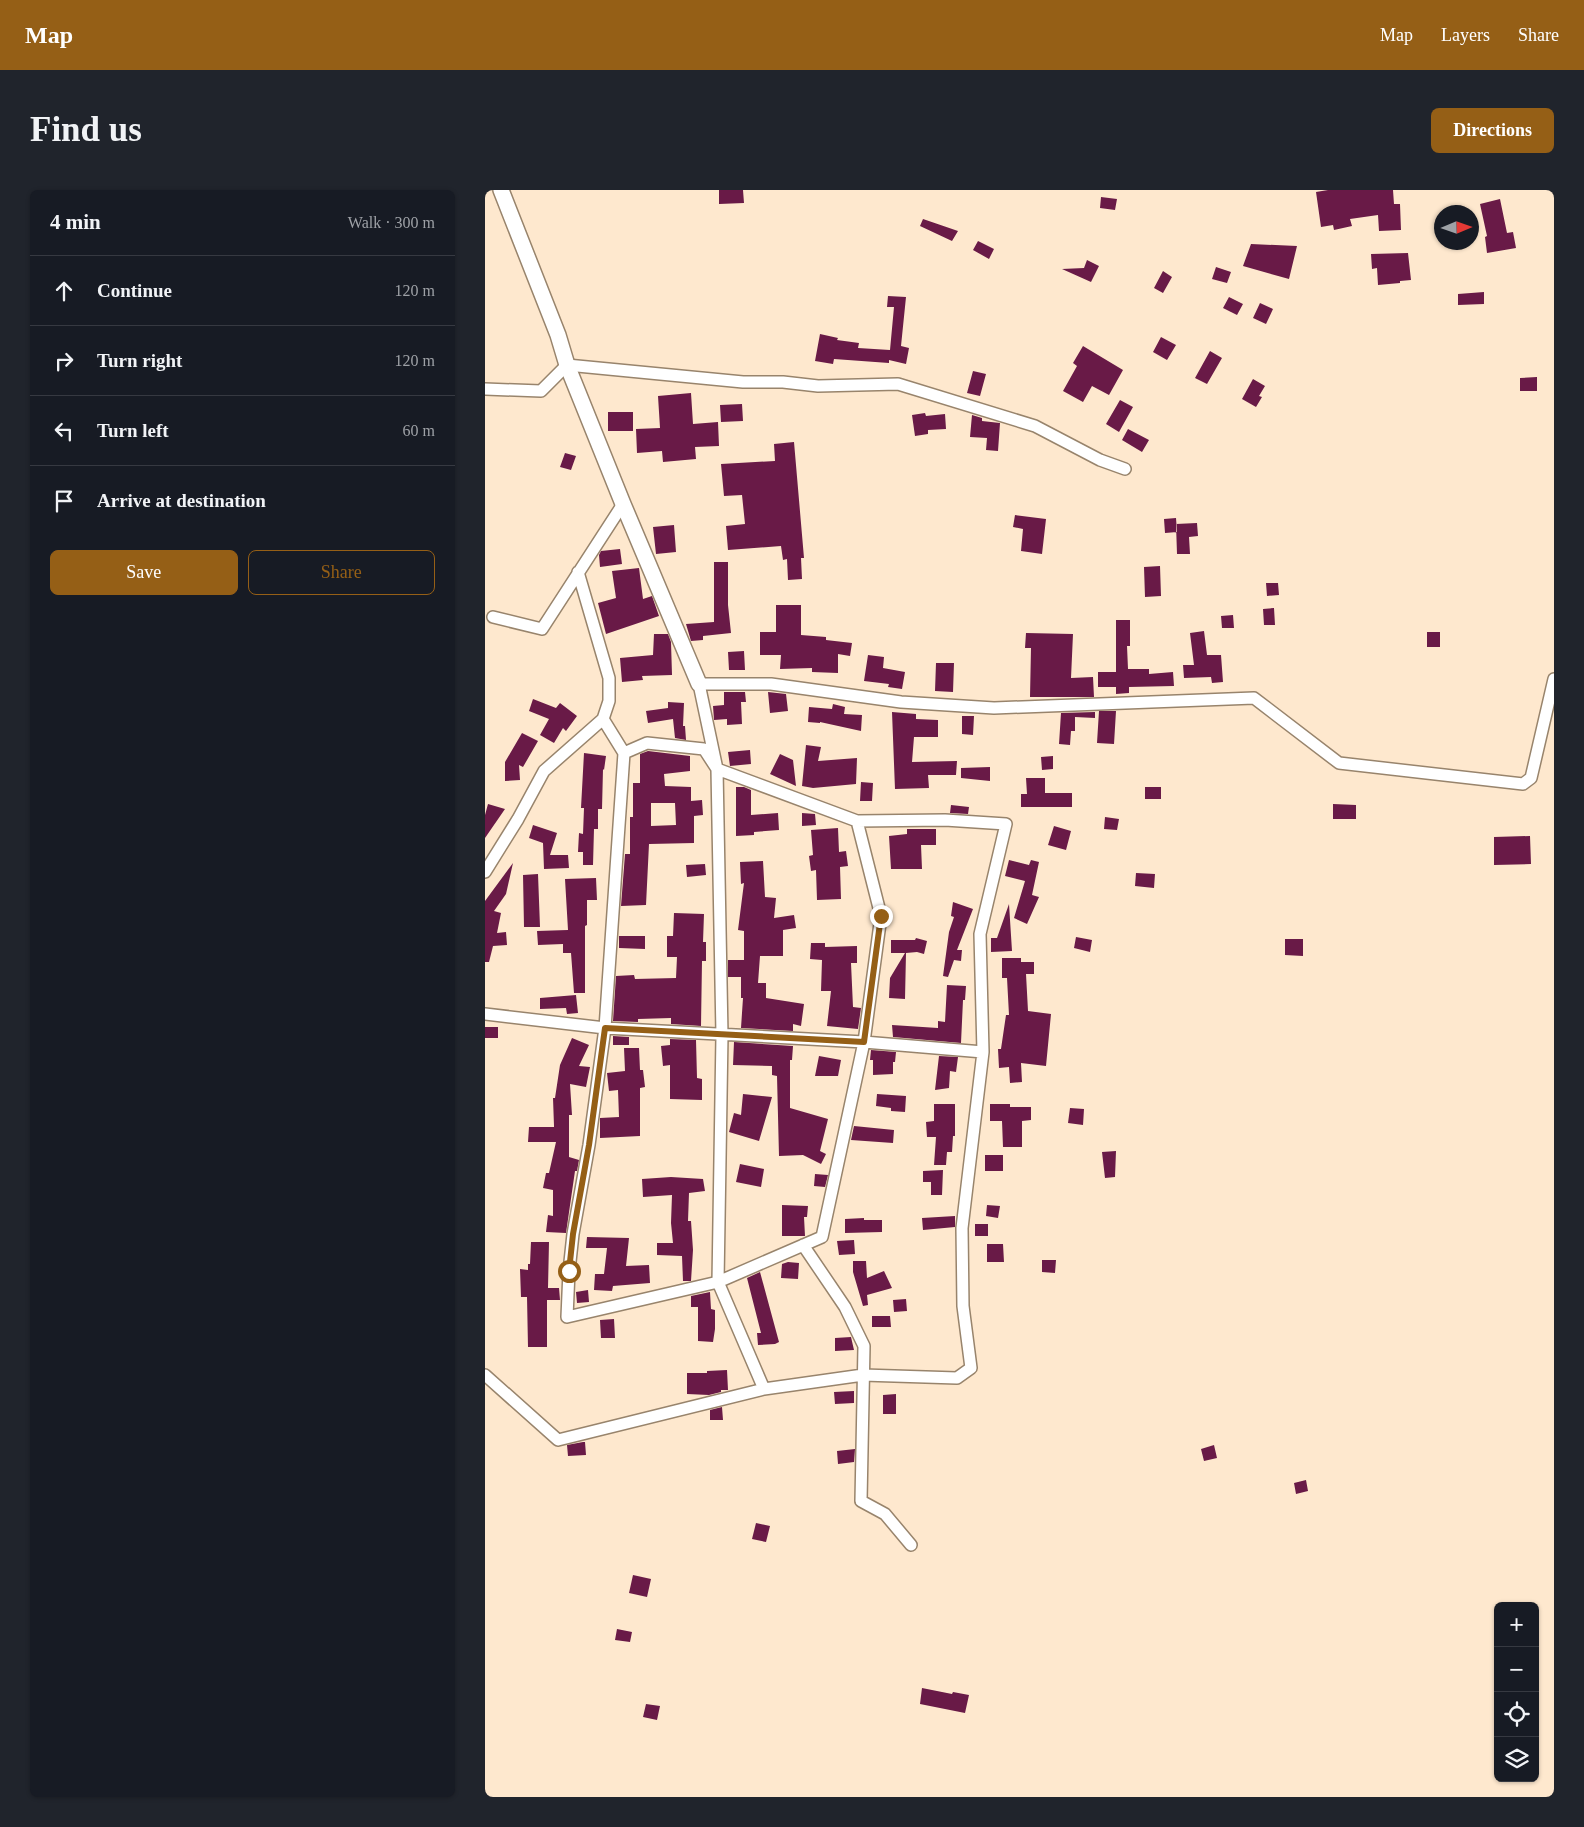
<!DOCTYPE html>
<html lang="en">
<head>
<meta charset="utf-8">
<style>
  body { margin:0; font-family:Georgia,serif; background:#20242c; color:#f1f3f6 }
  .controls { position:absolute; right:15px; bottom:15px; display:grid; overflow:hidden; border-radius:8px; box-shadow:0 1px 4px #0004 }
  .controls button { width:45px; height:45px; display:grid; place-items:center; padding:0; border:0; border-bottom:1px solid #363941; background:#171b24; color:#f1f3f6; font:25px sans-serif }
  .compass { position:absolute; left:949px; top:15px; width:45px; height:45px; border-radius:50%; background:#171b24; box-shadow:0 1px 4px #0004; rotate:88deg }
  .stop { position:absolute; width:15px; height:15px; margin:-11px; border:4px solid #955f16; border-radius:50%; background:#fff }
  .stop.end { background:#955f16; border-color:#fff; box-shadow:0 1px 5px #0008 }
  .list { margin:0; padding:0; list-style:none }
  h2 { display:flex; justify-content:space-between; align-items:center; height:65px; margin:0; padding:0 20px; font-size:21px }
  h2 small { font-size:16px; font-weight:400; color:#9ea1a6 }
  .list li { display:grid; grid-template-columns:32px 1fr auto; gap:15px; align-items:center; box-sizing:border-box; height:70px; padding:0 20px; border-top:1px solid #363941 }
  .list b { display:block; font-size:19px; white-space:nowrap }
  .list em { font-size:16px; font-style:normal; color:#9ea1a6 }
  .actions { display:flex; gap:10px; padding:15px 20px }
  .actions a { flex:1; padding:11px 0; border:1px solid #955f16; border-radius:8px; text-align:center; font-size:18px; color:#955f16 }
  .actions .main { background:#955f16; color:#fff }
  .icon { flex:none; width:28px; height:28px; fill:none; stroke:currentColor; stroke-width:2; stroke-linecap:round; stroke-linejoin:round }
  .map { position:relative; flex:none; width:1069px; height:1607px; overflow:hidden; border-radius:8px }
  header { display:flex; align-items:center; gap:30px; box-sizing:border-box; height:70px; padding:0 25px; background:#955f16; color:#fff }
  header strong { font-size:24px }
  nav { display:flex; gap:28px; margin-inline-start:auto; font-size:18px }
  .intro { display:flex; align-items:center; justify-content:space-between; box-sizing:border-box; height:120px; padding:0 30px }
  h1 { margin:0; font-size:35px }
  .button { padding:12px 22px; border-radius:8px; background:#955f16; color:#fff; font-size:18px; font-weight:700 }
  main { display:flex; gap:30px; padding:0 30px }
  aside { flex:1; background:#171b24; border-radius:8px; box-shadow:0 1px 4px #0004 }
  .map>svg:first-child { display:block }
  .building { fill:#691a47; fill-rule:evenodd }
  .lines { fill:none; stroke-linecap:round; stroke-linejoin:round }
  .street-casing { stroke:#98846c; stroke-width:14 }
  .secondary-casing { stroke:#98846c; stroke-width:18 }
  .street { stroke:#fff; stroke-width:11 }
  .secondary { stroke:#fff; stroke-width:15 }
  .route { stroke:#955f16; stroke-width:6 }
</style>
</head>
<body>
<header>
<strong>Map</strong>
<nav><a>Map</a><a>Layers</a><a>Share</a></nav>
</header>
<div class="intro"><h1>Find us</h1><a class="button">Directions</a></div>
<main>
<aside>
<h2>4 min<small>Walk · 300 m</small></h2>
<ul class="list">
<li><svg class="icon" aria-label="ahead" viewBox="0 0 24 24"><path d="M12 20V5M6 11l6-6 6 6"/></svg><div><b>Continue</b></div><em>120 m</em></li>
<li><svg class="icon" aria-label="right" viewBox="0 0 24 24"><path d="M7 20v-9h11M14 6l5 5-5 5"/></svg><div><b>Turn right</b></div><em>120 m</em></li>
<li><svg class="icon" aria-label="left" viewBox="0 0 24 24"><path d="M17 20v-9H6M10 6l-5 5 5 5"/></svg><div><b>Turn left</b></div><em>60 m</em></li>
<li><svg class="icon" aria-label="arrive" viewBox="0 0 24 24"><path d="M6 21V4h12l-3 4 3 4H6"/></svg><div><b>Arrive at destination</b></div></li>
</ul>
<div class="actions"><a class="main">Save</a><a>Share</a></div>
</aside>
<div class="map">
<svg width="1069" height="1607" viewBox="0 0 1069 1607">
  <rect width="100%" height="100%" fill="#fee8ce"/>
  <path class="building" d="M234,0H258L259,13L234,14Z
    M843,0H908L909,14H915L916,40L894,41L893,25L865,29L867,36L849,40L848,35L836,37L831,2Z
    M616,7L632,9L630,20L615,18Z
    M1015,9L1022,43L1028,42L1031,58L1002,63L1000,47L1002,46L995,14Z
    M438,29L473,41L467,51L435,36Z
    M493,51L509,59L504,69L488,60Z
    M766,54L812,56L804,89L758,76Z
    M923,63L926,90L915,91V93L893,95L892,78L887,79L886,64Z
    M602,70L614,76L606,92L577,79L599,78Z
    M731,77L746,82L742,93L727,89Z
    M678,81L687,87L678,103L669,98Z
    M999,102V114L973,115V104Z
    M403,106L421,107L416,156L424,158L421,174L404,170V173L349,169L348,174L330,171L335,144L353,148L352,150L374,153L373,158L405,160L409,117H402Z
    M744,107L758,114L752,125L738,118Z
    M775,113L788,119L781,134L768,128Z
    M676,147L691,155L682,170L668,162Z
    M598,156L638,180L624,205L607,196L598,212L578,201L592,176L588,173Z
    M725,161L737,168L722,194L710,188Z
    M488,181L501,184L495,206L482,203Z
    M1052,187V201H1035V188Z
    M768,189L780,196L774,206L777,207L771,217L757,209Z
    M206,203L208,234L233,232L234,256L210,257L211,269L178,272L177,261L152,263L151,239L175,238L173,206Z
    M635,210L648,217L634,242L621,234Z
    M257,214L258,231L236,232L235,215Z
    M123,222H148V241H123Z
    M440,223L441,226L460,224L461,239L443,240V244L430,246L427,225Z
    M487,225L497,228V231L515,233L513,261L501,260L502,248L485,247Z
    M643,239L664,250L657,262L637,250Z
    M309,252L319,368H316L317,389L303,390L302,369L298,370L296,356L243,360L241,336L260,334L257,305L239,306L236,274L290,271L289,254Z
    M80,263L91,266L86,280L75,277Z
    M530,325L561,329L557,364L536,361L538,339L528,337Z
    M691,328L692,342L680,343L679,329Z
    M712,333L713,346L704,347L705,364H692L691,334Z
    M189,335L191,362L171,364L168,337Z
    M135,359L137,374L115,377L114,365L116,361Z
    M229,372H243V415L246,443L218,446V450L206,451L201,434L229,432Z
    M675,376L676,406L660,407L659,377Z
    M154,378L158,409L167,406L174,426L121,444L113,413L131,408L127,381Z
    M781,393H793L794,405L782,406Z
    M291,415H316V445L341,447V450L367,453L365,466L353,464V483L327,482V478L295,479L296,465H275V442H291Z
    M789,418L790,435H779L778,419Z
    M748,425L749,438H737L736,426Z
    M631,430H645V456H642L643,479H664V484L688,482L689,496L644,497V503L631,504V497H613V482H631Z
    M719,441L722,465H736L738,492L727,493L726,487L699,488L698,475H709L705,443Z
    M942,442H955V457H942Z
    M541,443L588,444L586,488L608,487L609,507H545L546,458H540Z
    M169,444H183L186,452L187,485L157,486L158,490L137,492L135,468L168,465Z
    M259,461L260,480H244L243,462Z
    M383,465L399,467L398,478L420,482L417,499L403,497L404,494L379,491Z
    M451,473H469L468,502L450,501Z
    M239,502H260L261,512H256L257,534L242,535V529L229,530L228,516L239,515Z
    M283,502L301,504L303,521L285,523Z
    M48,509L71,518L75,513L92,526L81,541L78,538L69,553L55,545L64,529L44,521Z
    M183,512L199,513L198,536H200L201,550L190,548L188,529L163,533L161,521L183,518Z
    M348,514L360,517L359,524L377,525L376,541L335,532V533L323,532L324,517L347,519Z
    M614,521H631L629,554L612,553Z
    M407,522L431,524V529L453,530V547H429L427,572L472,571L471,585H443L444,598L410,599Z
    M610,522V528L590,527V541H586L585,555L574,554L576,523Z
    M477,526H489L488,545L477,544Z
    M37,543L53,551L38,577L34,575L35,590L20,591V572Z
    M321,555L336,557L333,571L372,568L371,594L328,598L317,596Z
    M265,560L266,574L245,576L243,562Z
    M163,561L205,566V581L179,584L180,596L206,597V611L217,610L218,625L209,626V653L164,654L161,715L136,716L140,664H145V627H148V593H155V564ZM166,613H190L191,635L166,636Z
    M99,563L121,566L119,580L118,579L117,619H113V639H109L108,675H98V662H93L94,643L98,644L99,618H96Z
    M295,564L308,570L311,596L285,584Z
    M568,566V579L557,580L556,567Z
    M505,577V591L476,588V578Z
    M541,588H560V603H587V617H536V604H542Z
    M376,592L388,593L387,611H375Z
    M251,597H259L266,600V625L293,623L294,640L269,642V645L251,646Z
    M660,597H676V609H660Z
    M3,614L20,619L0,648V625Z
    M848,614L871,615V629H848Z
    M466,615L484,617L483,624L465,623Z
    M317,623L330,624L331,635L317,636Z
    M620,627L634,629L632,640L619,639Z
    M48,635L72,643L65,665H83L84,678L59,679L58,653L44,648Z
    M569,636L586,641L581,660L563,655Z
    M353,638L354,662L361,661L363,676L355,677L356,709L332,710L331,680L326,681L324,666L328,665L326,640Z
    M422,639H451V655H436L437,679H406L404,646L422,644Z
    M1045,646L1046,674L1009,675V647Z
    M524,670L544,675L546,670L554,672L547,705L554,707L542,734L529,728L540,691L520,686Z
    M278,671L280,707L291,708L289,728L309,725L311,738L298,740V766H275L273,793H281V808L319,814L316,836L308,834V841L256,838L258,808H256V787H243V770H259V741L253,740L259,693L256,694L255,672Z
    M28,673L21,704L9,721L16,723L12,743L21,742L22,755L8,756L4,772H0V711Z
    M220,674L221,685L202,687L201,675Z
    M651,683L670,684L669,698L650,696Z
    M53,684L55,737H39L38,685Z
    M111,688L112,710H102V735L100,736V803H89L86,763H78V754L53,755L52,741L83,740L80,689Z
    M468,712L488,719L472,760H477L476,771L469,770L463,787L458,786L464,742L469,727L466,726Z
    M524,714L527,761L506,762V748H512Z
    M189,723L219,724L218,752H221V771H217L216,836L186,834V828L153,829V832L128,831L131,786L149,785L150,789L191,788L192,767H182V746H188Z
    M134,746H160V759L134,758Z
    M591,747L607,750L605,762L589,758Z
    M431,748L442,751L439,764L432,762L421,763L420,809L404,808L405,788L420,763H406V750H430Z
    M800,749H818V766L800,765Z
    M326,753H340V757L372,756V773H366L368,817L376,818L373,839L342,836L346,801H336L337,770L325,769Z
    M517,768H536V772H549V784H541L543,821L566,824L561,876L536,873L537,892L525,893L524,877L514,878L513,859H516L521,825H524L522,788H517Z
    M462,795L481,796L480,810H478L476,853L408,847L407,835L453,838V831L460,832Z
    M91,805L93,823L82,824L81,818L55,819V808Z
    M0,837H13V848H0Z
    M128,846L144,847V855H128Z
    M87,848L104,855L94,876L105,877L101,897L85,894L87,925H84V967L94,970L92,981H90L81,1043L61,1042L63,1025L68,1026V1000L58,998L61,983H64L71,952H43L44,937H69V936L68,908H70L75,875Z
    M185,849L211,850L212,888L217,889V910L185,909V875L178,876L176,856L185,855Z
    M249,852L308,856L307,870H305V918L343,929L335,961L341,964L336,974L318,965L294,966L292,886L287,885V876L248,875Z
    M139,858H154L155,880H158L160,897L155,898V946L115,948V928L134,927L133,900L124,901L122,883L140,881Z
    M386,860L411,862L410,872H408V884L388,885V870H385Z
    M334,866L356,870L353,886H330Z
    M454,866L473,867L471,882L465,881L464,898L450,900Z
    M258,904L287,907L274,951L244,942L249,923L256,925Z
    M392,904L421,906L420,922L406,921V918L391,916Z
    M449,914H470V946H468L467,962H462L461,975H449L451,947H442L441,932L449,931Z
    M505,914H525V917H546V930L537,931V957H518L517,931H505Z
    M585,918L599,919L598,935L583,933Z
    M369,936L409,940L408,953L366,950Z
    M631,961L630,987L620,988L617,962Z
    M500,965H518V981H500Z
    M255,974L279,979L276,997L251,992Z
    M458,980L457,1005H446V992H438V981Z
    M330,984L343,985L340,997L329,996Z
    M186,987L218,989L220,1001L204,1003L203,1031H206L208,1060L206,1091H198L197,1066L172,1065V1053H188L186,1033L187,1005L158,1007L157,989Z
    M297,1015L323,1016L322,1027H319L320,1046H297Z
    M502,1015L515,1016L513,1028L501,1026Z
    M470,1026V1037L438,1040L437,1028Z
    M379,1028V1030H397V1042L360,1043V1029Z
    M490,1034H503V1046H490Z
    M102,1047L144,1048L141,1076L164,1075L165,1093L128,1096L127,1101L109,1100L110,1084H119L122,1058H101Z
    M369,1050L370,1064L354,1065L352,1051Z
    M46,1052H64L63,1098H74L75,1110H62V1157H43L42,1107H36L35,1079L43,1080V1074H45Z
    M502,1054H518L519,1072H502Z
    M557,1070H571L570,1083L557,1082Z
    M368,1071H381L382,1088L399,1081L407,1098L382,1105L383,1115L378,1116L368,1082Z
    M303,1072L314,1073L313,1089L296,1088L297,1074Z
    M275,1082L294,1152L290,1154L273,1155L272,1143H276L262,1088Z
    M103,1100L104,1112L92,1113L91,1102Z
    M225,1102L226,1119L230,1120V1139L228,1152L213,1151V1117H206V1106Z
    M421,1109L422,1121L409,1122L408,1110Z
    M387,1126H405L406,1137H387Z
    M129,1129L130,1148H116L115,1130Z
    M366,1147L369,1160L350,1161V1148Z
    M242,1180L243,1200H236V1202L224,1205L202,1204V1183H222V1181Z
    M369,1201V1213L350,1214L349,1202Z
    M411,1204V1224H398V1205Z
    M237,1217L238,1230H225V1220Z
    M98,1252H100L101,1265L83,1266L82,1255Z
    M729,1255L732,1268L719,1271L716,1259Z
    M370,1259L369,1272L353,1274L352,1261Z
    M821,1290L823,1301L811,1304L809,1293Z
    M271,1333L285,1336L281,1352L267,1349Z
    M148,1385L166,1389L162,1407L144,1403Z
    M132,1439L147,1442L145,1452L130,1450Z
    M437,1498L467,1504L468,1502L484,1505L480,1523L435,1514Z
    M161,1514L175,1516L172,1530L158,1527Z"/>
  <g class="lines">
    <g class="street-casing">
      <path id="street" d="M0,199L56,201L82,175L258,192H298L333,196L413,194L550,236L615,270L640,279
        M8,427L57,439L138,314
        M118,529L139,563L120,838L104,955L88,1044L84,1081L82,1127L233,1092L337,1047L379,852L396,726L372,631L232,579L219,559L162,553L139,563
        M0,682L33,629L59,581L118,529L124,511V488L93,382
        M0,824L120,838L379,852L498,862
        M318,1055L360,1117L379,1156L376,1311L400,1324L426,1355
        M0,1185L73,1250L279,1199L378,1185L472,1188L486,1178L478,1116L477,1038L498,862L495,744L521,634L460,630L372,631
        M279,1199L233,1092L237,845L232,579L214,494H286L416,512L509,518L769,508L854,573L1038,594L1046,588L1069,489"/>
    </g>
    <g class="secondary-casing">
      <path id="secondary" d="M16,0L73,145L82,175L138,314L214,494"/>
    </g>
    <use href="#street" class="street"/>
    <use href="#secondary" class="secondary"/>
  </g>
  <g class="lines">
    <path class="route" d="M84,1081L88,1044L104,955L120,838L379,852L396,726"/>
  </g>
</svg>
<div class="controls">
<button>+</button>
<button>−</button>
<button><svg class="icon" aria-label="locate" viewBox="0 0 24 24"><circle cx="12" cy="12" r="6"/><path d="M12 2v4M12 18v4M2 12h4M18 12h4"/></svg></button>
<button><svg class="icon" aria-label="layers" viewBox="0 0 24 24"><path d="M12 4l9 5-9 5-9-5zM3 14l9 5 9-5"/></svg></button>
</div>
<svg class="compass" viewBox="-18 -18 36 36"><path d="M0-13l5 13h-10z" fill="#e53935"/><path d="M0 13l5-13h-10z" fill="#9ea1a6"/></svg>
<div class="stop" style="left:84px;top:1081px"></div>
<div class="stop end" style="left:396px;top:726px"></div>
</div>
</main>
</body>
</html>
